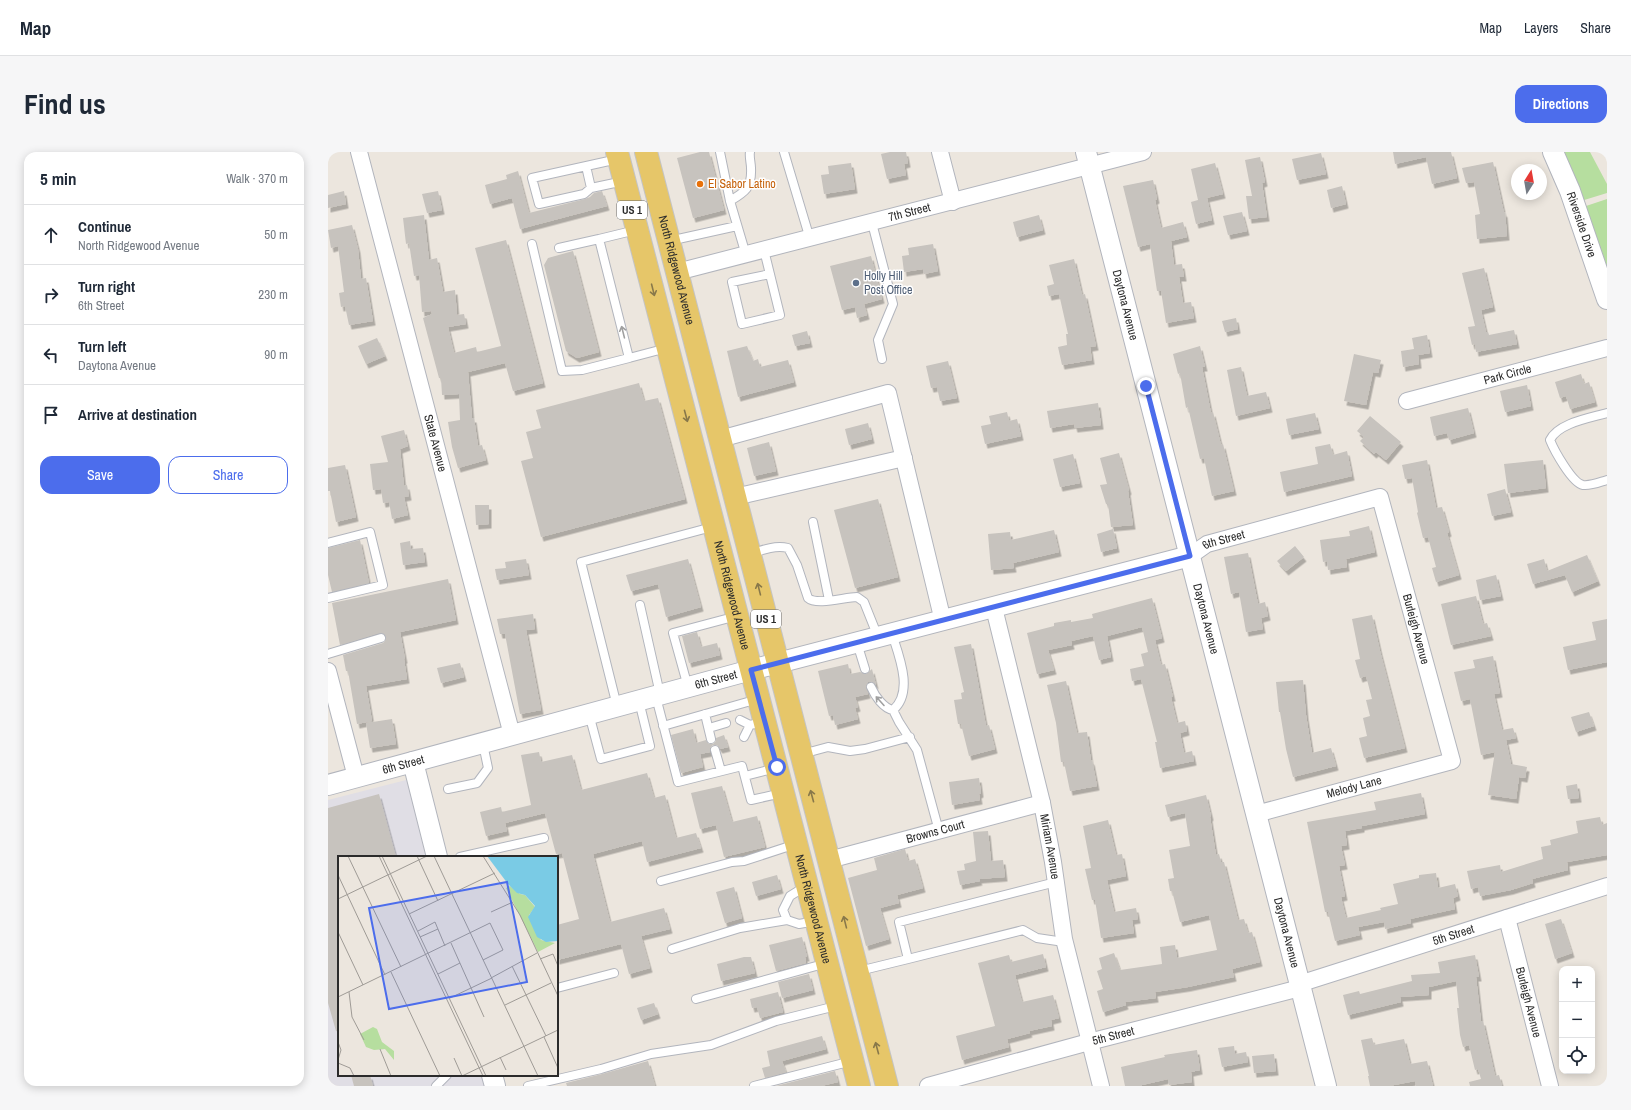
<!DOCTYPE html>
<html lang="en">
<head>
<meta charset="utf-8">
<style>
  body { margin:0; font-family:"Archivo Narrow",sans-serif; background:#f6f6f7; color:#1f2937 }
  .controls { position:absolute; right:12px; bottom:12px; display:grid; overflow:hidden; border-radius:8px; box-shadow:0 2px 10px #0003 }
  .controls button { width:36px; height:36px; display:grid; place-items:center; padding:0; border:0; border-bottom:1px solid #e0e1e3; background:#fff; color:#1f2937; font:20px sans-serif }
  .compass { position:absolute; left:1183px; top:12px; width:36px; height:36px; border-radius:50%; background:#fff; box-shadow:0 2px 10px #0003; rotate:11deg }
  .stop { position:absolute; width:12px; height:12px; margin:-9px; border:3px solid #4c6dec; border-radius:50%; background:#fff }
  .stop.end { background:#4c6dec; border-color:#fff; box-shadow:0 1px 4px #0008 }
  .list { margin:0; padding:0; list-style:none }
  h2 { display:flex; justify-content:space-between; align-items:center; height:52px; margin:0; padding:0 16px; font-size:17px }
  h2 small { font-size:13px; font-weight:400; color:#747a83 }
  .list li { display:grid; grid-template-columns:26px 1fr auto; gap:12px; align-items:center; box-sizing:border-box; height:60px; padding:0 16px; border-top:1px solid #e0e1e3 }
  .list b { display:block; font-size:15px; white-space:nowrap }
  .list p { margin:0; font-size:13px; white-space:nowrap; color:#747a83 }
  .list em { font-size:13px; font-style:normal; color:#747a83 }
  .actions { display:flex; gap:8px; padding:12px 16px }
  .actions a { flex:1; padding:9px 0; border:1px solid #4c6dec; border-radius:12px; text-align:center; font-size:14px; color:#4c6dec }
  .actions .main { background:#4c6dec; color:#fff }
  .icon { flex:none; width:22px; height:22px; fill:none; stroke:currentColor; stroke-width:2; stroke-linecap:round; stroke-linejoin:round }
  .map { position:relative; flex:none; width:1279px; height:934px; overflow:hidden; border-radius:12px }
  header { display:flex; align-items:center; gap:24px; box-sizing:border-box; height:56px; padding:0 20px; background:#fff; border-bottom:1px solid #e0e1e3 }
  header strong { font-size:19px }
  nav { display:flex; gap:22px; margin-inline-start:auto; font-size:14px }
  .intro { display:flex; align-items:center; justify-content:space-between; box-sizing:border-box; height:96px; padding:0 24px }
  h1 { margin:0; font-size:28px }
  .button { padding:10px 18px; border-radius:12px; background:#4c6dec; color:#fff; font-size:14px; font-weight:700 }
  main { display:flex; gap:24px; padding:0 24px }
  aside { flex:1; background:#fff; border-radius:12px; box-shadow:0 2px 10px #0003 }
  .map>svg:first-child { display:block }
  .industrial { fill:#e0dee5 }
  .green { fill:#b6de9f }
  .building { fill:#c7c3be; filter:url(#shadow) }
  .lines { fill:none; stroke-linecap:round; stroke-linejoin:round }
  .service-casing { stroke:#b2b5bd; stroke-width:10 }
  .minor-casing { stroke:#b2b5bd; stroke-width:18 }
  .tertiary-casing { stroke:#b2b5bd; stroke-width:22 }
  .primary-casing { stroke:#c4c4c4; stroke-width:24 }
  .service { stroke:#fff; stroke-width:8 }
  .minor { stroke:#fff; stroke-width:16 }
  .tertiary { stroke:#fff; stroke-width:20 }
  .primary { stroke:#e6c669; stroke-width:22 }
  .oneway { stroke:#88784a }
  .oneway2 { stroke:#a0a0a0 }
  .route { stroke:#4c6dec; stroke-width:5 }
  .food-dot { fill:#e8710a; stroke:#fff; stroke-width:1.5 }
  .service-dot { fill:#5c6f8a; stroke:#fff; stroke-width:1.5 }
  .labels { text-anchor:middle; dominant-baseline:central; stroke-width:3; stroke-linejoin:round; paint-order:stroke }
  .shield { fill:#fff; stroke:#6b6b6b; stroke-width:1 }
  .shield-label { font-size:11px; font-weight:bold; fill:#2b2b2b }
  .food-label { font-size:12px; fill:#c56008; stroke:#fff; text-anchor:start }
  .street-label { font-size:12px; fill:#2b2b2b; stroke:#fff }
  .service-label { font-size:12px; fill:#4e5e75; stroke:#fff; text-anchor:start }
  .inset-road { fill:none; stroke:#9f9b96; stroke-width:1 }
  .view { fill:#4c6dec; fill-opacity:0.15; stroke:#4c6dec; stroke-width:2 }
  .inset-edge { fill:none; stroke:#2b2b2b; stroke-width:2 }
</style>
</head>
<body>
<header>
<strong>Map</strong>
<nav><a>Map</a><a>Layers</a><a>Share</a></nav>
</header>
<div class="intro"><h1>Find us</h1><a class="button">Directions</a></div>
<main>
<aside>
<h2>5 min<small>Walk · 370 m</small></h2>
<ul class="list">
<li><svg class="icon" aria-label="ahead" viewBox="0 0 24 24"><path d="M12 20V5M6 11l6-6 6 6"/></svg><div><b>Continue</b><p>North Ridgewood Avenue</p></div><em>50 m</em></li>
<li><svg class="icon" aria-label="right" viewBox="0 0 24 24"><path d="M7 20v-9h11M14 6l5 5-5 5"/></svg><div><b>Turn right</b><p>6th Street</p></div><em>230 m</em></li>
<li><svg class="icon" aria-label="left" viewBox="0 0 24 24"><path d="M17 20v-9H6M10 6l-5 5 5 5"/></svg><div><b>Turn left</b><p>Daytona Avenue</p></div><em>90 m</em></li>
<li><svg class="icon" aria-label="arrive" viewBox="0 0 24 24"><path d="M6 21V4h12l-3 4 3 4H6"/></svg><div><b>Arrive at destination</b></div></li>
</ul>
<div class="actions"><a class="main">Save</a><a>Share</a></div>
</aside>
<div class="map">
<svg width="1279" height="934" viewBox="0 0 1279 934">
  <defs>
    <filter id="shadow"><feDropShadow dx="2.5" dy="4.5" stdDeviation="0" flood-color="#0004"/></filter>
  </defs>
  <rect width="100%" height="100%" fill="#ece6de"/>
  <path class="industrial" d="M82,627L102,705H11V923H157L160,934H0V648Z"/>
  <path class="green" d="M1233,0H1262L1279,32V41L1253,49Z
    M1279,47V120L1255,55Z"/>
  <path class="building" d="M372,0H381L396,58L365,66L349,6Z
    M562,0H578L580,11L576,12L578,23L559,27L553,2Z
    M1065,0H1123L1129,26L1104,32L1098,5L1067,12Z
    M993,1L998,22L969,28L964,7Z
    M932,5L937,30L934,31L939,65L921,67L918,44H924L917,8Z
    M1165,10L1176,61L1177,60L1179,84L1149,87L1147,63L1152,62L1146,30L1138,31L1134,16Z
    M523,11L527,37L496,42L493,23L501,22L500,14Z
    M887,11L895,42L874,47L879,46L884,68L868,72L863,50L870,48L863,17Z
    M190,19L201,61L257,47L262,45L266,41L274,39L279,54L192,77L184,46L162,52L157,33L179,27L178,23Z
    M825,28L829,47L827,48L833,76L855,70L859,85L843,89L846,113L854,112L856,125H851L855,151L863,150L866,166L838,171L833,139H829L822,92L810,95L795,34Z
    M1014,34L1018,52L1003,56L999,38Z
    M16,39L18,52L0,56V43Z
    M110,39L114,58L99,61L94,42Z
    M914,60L919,79L900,83L895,64Z
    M96,63L101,108L109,106L115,140L127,138L129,163L136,162L138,172L120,175L126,201L148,195L149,200L173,194L147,96L178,88L215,231L185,239L177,211L140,220L144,266H146L150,294L154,293L158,308L130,316L124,295L120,270L132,268L131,242L114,243L113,226H111L95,166L104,162L103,159L94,160L91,123L86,124L81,91L78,92L75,66Z
    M711,63L715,78L689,85L685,70Z
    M24,73L30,97L33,127L38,126L45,169L21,173L17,154L13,155L11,141L16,140L10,94L3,96L0,78Z
    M605,92L610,119L596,122L595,117L576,120L574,104L581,103L580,96Z
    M245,99L271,200L249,206L238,199L216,113L220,106Z
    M543,104L554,147L536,152L539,163L529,166L527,155L514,158L502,114Z
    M746,107L754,143L757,142L768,194L762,195L764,208L734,213L730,195L739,193L738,182H740L731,142L721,144L719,134L726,132L721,113Z
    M1156,116L1165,155L1153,158L1158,180H1160L1161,183L1186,178L1189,192L1148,200L1147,192L1144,193L1140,175L1147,174L1134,121Z
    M908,166L910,177L897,180L894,169Z
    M479,179L482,191L467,194L464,183Z
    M1099,183L1102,201L1090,203L1091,212L1075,215L1073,199L1086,197L1084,186Z
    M49,186L57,204L38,212L30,194Z
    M419,194L425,209L430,207L432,215L460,208L466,230L410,245L399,199Z
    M872,194L877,215H874L883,261L885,260L893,293L895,292L906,339L884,344L876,306L872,307L860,255L858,256L852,221L850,222L845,202Z
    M1026,202L1053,208L1050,221L1045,220L1038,253L1016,249Z
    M620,209L629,246L612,249L609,235L603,236L598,214Z
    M913,215L919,244L938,240L942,256L908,264L899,218Z
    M1253,222L1256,232L1261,230L1267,250L1242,257L1238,244L1232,246L1227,230Z
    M311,231L316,249L330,246L357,347L213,385L193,309L205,306L198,280L213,276L208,258Z
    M1199,233L1203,254L1177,260L1172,239Z
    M770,251L773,273L747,276L746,272L722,276L719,259Z
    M1140,256L1146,281L1121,288L1119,281L1106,284L1102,265Z
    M679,260L681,269L689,267L693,284L657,292L653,274L663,272L661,264Z
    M987,261L991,277L961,283L958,267Z
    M1042,264L1073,290L1058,308L1048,300L1046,302L1032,289L1036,285L1029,279Z
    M540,271L544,287L521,293L517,277Z
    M76,278L80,294L72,297L76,334L79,333L81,344L76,345L80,363L64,367L61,350L55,351L53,337L45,338L42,312L60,310L53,284Z
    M441,290L448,319L426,324L419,296Z
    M1002,292L1005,303L1019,299L1024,324L956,340L952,320L990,312L987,295Z
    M791,301L801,338L800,339L805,373L783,375L780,352H778L772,333L779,332L772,306Z
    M745,302L752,331L732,335L725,307Z
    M1099,308L1108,356L1114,355L1121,380L1119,381L1131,423L1108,430L1104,416L1108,415L1100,385L1095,386L1089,361L1090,360L1084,326L1077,327L1074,313Z
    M1215,308L1218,336L1180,341L1176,312Z
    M17,313L28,365L8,370L2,339H0V316Z
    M1177,337L1183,360L1164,364L1159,342Z
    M550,347L570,425L527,436L506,358Z
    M147,353H161V372L148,373Z
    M1041,374L1047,400L1018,407L1019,415L1000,418L999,409L995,410L992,388L1022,384L1021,379Z
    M785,377L789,396L773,400L769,382Z
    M726,378L731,400L685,411L686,416L663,418L660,382L682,380L683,388Z
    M32,388L41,431L4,440L0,423V396Z
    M82,389L83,397L95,396L97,410L75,413L72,391Z
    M967,394L976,405L958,419L949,409Z
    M920,401L930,452L937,450L940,464L933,466L935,477L918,480L911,440L903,442L896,405Z
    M1259,403L1270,429L1244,440L1237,423L1205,432L1199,412L1216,407L1219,419Z
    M198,407L201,423L169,428L167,417L178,416L177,410Z
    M360,407L373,455L338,465L330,432L303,439L298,423Z
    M1168,423L1173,444L1152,448L1148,428Z
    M120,427L128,468L72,480L77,507H76L79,527L38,534L44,569L29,572L20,519H18L15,503L55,491L57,489L58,485L56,482L51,481L12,493L4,451Z
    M1148,444L1155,472L1159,471L1163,484L1123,493L1113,452Z
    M824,446L834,486L827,488L833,513L837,512L845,545H843L849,571L857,569L859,579L852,581L856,601L864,599L866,609L832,616L827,590H829L813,527L804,529L802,517L816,514L813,502L820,500L814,475L779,484L783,505L771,508L765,484L743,489L744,493L720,498L726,518L709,522L699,481L726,474V471L743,468V470L765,466L764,462Z
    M205,462L207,477L198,478L213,558L192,562L177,482H172L169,467Z
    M1044,463L1052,499L1077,596L1036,606L1031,586L1039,584L1035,566L1042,564L1038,548L1044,547L1038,524L1032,526L1027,508L1032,507L1024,467Z
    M1279,467V510L1240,518L1235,495L1268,488L1264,470Z
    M369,480L373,495L389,491L392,503L361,511L354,484Z
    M643,492L658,574L661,573L667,597L641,604L633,572H630L626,548L634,547L633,541L636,540L626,495Z
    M1165,504L1172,541L1166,542L1174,578L1185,576L1188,586L1178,588L1183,612L1199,615L1197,626L1191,625L1188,647L1160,643L1167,600L1153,603L1142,547L1133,549L1126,520L1147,516L1145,508Z
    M132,511L136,525L113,531L109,516Z
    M520,512L522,522L532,520L538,522L544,517L548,533L544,530H540L538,535L540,542L527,545L530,555L527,556L530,567L507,573L505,563L501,564L490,519Z
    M975,528L978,563L984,601L1003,596L1008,614L965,625L958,597L952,560H951L948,530Z
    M738,529L749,581L759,580L763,609L764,608L769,634L742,639L736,610H733L728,571L719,533Z
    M1261,560L1266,574L1248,580L1243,565Z
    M64,567L68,592L42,596L38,571Z
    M365,577L368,591L378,588L381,592H385L388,589V586L396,583L400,595L392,597L389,593H385L382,596V600L372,602L375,615L353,621L343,583Z
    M211,600L213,610L244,603L253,638L319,621L326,646L337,643L348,686L368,681L373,696L319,710L314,689L265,702L282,770L336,756L342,777L313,784L322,816L301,822L293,792L229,808V773L251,767L234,701L228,702L217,661L177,671L179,679L158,684L152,660L173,655L174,660L203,653L193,603Z
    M651,626L653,641L651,642L652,648L624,653L621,630Z
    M1249,632L1251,646L1240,647L1238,634Z
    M394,634L404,670L429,664L437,695L396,705L388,673L372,677L363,641Z
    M1093,641L1097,662L1034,674V676L1017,679L1019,693L1013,694L1017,713L1011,714L1017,744L1013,745L1018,766L1053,758L1052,756L1070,752L1065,732L1091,726V723L1108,721L1110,736L1127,732L1130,744L1125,746L1127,757L1082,767L1083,771L1057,777L1056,770L1030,775L1032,783L1007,789L1000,760H997L979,670L1048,658L1046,650Z
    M51,642L68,705H11V879H8L0,851V656Z
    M878,643L883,664L882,665L888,703L891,702L893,710H896L910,768L916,767L920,781L924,780L932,810L904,817L906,825L860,835L827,840L828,846L797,850L798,853L775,860L769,839L775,837L769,819L774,817L771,806L786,801L792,818L834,812L832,795L847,793L849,806L889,798L881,763L852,770L844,739H842L840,727L846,726L841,698L862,694L857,661L840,665L837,653Z
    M1272,665L1274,673L1279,671V703L1239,710L1240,718L1204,727L1205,731L1183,738L1152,744L1150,735L1143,737L1139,719L1172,713L1173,720L1215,707L1213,695L1223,693L1222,688L1250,681L1248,669Z
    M780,668L788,703L794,702L798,724L779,728L786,760L808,756L810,767L804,768L806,781L773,786L767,748H764L757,717L763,716L755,674Z
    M660,679L663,709L675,708L677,725L651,727L652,729L632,733L629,719L637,718L636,712L648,709L645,680Z
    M577,697L580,709L587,707L595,736L569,743L571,751L552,756L561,787L538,794L520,726L549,718L546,706Z
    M449,723L453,737L428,744L424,730Z
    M406,735L414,766L397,771L388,740Z
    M1233,767L1244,801L1227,807L1217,772Z
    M474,785L479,805H477L478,811L448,819L441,793Z
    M715,802L718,815L687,823L694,850L725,843L731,866L723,868L724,874L701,879L702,881L679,887L681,895L634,908L628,884L667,874L650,811L681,803L683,810Z
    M1147,803L1151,825H1148L1153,869H1155L1167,924L1171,923L1174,934H1142L1141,930L1153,927L1150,917L1147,918L1141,893L1135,895L1132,883L1129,856H1131L1128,829L1101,835V843L1072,845L1073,850L1020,863L1015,843L1031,839L1032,842L1084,829L1083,823L1112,821L1110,810Z
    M416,805H423L427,821L393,829L389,812Z
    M481,822L485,838L454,846L450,830Z
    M450,840L455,860L432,866L429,855L424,856L422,847Z
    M326,851L330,862L313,868L309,856Z
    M494,884L498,897L454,909L458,920L437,926L434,916L442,914L439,899Z
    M1044,886L1046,893L1076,887L1082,912L1099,909L1105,934H1088L1087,929L1061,934H1042L1040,924H1041L1033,888Z
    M906,894L907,902L918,900L920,910L894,915L890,896Z
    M869,898L872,918L863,920L864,930L841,933L840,927L814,933V934H797L793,915L837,905L836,903Z
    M946,902L948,919L926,921L924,904Z
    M320,909L327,934H239L238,931L274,922Z
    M507,919L510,930L493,934H448Z
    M23,923H42L45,934H26Z"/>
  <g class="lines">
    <g class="service-casing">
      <path id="service" d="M392,0L402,49L418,103
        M456,0L482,87
        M290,7L204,26L211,52L256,42L263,36L296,29
        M258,14L263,36
        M402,49C417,40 424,36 423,16C423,11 421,5 422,0
        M544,71L565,152L550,188L554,207
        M308,78L271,87L301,206L339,196
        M341,89L409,74
        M204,92L234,219L254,218L301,206
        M231,96L271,87
        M436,98L452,163L414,172L404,130L442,122
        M1279,261C1262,266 1230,271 1222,288C1226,298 1244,331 1255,333C1263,334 1272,330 1279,328
        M485,370L501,448
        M0,391L42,380L55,433L0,446
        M422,402C434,398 447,393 460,396L469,413L480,446C489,454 517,445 529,445L536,450L550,485
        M312,453L332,542
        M564,482C571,504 586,540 565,558L571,570L589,598L611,679
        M529,491L537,517
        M0,502L53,486
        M360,535L345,481L409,464
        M543,535C547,544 555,556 565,558
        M328,545L350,630L414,614L423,648L454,641
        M289,554L253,410L384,375
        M261,562L273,607L322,594L311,549
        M377,562L383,587
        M412,568L422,573L436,570
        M335,574L430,547
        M381,576L398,571
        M416,585L422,573
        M387,598L393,619
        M474,602L500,595L522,599L537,597L582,585
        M417,624L448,616
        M120,637L149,631L160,616L155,592
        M132,705L216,686
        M333,729L404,710L416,709L468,692
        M459,768L455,758L462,744L478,734
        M344,797L412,776L459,768L471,772L488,769
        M580,807L695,778L709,786L736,790
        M531,819L580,807L571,770L728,730
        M229,836L286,821
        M368,847L499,811
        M108,934L119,923
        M200,934L273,917L323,902L383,893L448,869L508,854
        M426,934L524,909"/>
    </g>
    <g class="minor-casing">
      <g id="minor">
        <path id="s1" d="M31,0L184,583"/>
        <path d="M612,0L625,50"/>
        <path id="s2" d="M349,120L815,0"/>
        <path id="s3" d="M1079,249L1279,196"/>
        <path d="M392,287L560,241L615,469"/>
        <path d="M407,345L576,306"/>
        <path id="s4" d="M862,404L879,392L1052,345L1124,609L928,662"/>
        <path id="s5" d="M666,456L714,651L725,710L736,787L773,934"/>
        <path d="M0,519L28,625"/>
        <path id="s6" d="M501,708L714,651"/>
        <path id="s7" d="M1179,766L1222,934"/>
        <path id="s8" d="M971,832L1279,734"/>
        <path id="s9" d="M600,934L761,890L972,836"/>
      </g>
    </g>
    <g class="tertiary-casing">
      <g id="tertiary">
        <path id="s10" d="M758,0L998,934"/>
        <path id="s11" d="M1225,0L1242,39L1279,147"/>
        <path d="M85,610L109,705"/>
        <path id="s12" d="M0,633L423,518L862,404"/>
        <path d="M164,923L167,934"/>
      </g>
    </g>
    <g class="primary-casing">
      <g id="primary">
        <path id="s13" d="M289,0L531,934"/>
        <path id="s14" d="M318,0L559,934"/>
      </g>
    </g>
    <use href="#service" class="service"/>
    <use href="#minor" class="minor"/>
    <use href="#tertiary" class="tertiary"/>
    <use href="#primary" class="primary"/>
  </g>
  <defs><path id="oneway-shaft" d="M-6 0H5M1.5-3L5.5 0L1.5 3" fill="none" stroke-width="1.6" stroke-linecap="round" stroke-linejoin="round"/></defs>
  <g class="oneway">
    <use href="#oneway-shaft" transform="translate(325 138) rotate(76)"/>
    <use href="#oneway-shaft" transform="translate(358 264) rotate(75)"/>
    <use href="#oneway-shaft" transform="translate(431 437) rotate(-104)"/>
    <use href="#oneway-shaft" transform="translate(484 644) rotate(-105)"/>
    <use href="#oneway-shaft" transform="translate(517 770) rotate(-104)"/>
    <use href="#oneway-shaft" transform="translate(549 896) rotate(-105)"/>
  </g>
  <g class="oneway2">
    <use href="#oneway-shaft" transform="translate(295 180) rotate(-104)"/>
    <use href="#oneway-shaft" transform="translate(552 549) rotate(-132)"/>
  </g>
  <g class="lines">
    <path class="route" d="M449,615L423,518L862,404L818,234"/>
  </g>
  <circle class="food-dot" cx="372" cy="32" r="4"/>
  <circle class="service-dot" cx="528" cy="131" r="4"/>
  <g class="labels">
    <g class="shield">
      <rect x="289" y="49" width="30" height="18" rx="3"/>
      <rect x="423" y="458" width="30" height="18" rx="3"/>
    </g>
    <g class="shield-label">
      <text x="304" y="58">US 1</text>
      <text x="438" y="467">US 1</text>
    </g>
    <g class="food-label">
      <text x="380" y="32">El Sabor Latino</text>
    </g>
    <g class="street-label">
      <text stroke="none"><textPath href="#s2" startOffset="240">7th Street</textPath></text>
      <text stroke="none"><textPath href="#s11" startOffset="78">Riverside Drive</textPath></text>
      <text stroke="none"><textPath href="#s14" startOffset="122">North Ridgewood Avenue</textPath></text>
      <text stroke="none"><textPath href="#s10" startOffset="158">Daytona Avenue</textPath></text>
      <text stroke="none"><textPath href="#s3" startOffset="104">Park Circle</textPath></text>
      <text stroke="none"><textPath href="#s1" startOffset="301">State Avenue</textPath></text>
      <text stroke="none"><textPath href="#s4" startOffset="38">6th Street</textPath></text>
      <text stroke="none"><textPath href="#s13" startOffset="458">North Ridgewood Avenue</textPath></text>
      <text stroke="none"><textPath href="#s10" startOffset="482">Daytona Avenue</textPath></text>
      <text stroke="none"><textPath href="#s4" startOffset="337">Burleigh Avenue</textPath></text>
      <text stroke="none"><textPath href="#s12" startOffset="402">6th Street</textPath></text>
      <text stroke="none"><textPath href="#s12" startOffset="78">6th Street</textPath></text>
      <text transform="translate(1026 635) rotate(-15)">Melody Lane</text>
      <text stroke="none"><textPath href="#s6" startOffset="110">Browns Court</textPath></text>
      <text stroke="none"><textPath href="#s5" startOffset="245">Miriam Avenue</textPath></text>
      <text stroke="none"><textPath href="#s13" startOffset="782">North Ridgewood Avenue</textPath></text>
      <text stroke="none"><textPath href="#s10" startOffset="806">Daytona Avenue</textPath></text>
      <text stroke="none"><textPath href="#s8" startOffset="162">5th Street</textPath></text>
      <text stroke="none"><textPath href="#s7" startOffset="87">Burleigh Avenue</textPath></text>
      <text stroke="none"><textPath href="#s9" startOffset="192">5th Street</textPath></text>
    </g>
    <g class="service-label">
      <text x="536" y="124">Holly Hill<tspan x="536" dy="14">Post Office</tspan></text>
    </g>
  </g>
  <g transform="translate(10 704)">
    <rect width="220" height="220" fill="#ece6de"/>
    <path d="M172,30L182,38L187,39L197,51L191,59L203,84L217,87L200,96L168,32ZM35,171L39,173L44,186L56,195V204L47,193L36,194L28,191L22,178Z" fill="#b6de9f"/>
    <path d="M149,0H220V85L208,86L199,81L190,61L197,50L187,39L179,37L170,28Z" fill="#7acbe5"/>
    <path class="inset-road" d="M10,0L63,111M41,0L145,220M44,0L148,220M79,0L100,45M96,0L200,220M145,0L182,59L220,140M0,19L47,119M0,43L89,0M153,56L175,46M71,58L157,17M80,75L97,66L107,90M0,76L25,129M82,81L100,73M113,87L146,161M202,103L215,98L220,110M174,110L208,180M53,116L102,220M100,118L122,107M153,122L199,97M11,136L14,161L26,184M0,141L152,67L165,94L145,104M112,142L154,122M167,149L213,127M206,181L220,212M0,186L3,194L0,204M42,193L53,220M162,201L168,214M116,202L124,220M0,207L12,212L16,220M124,220L220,174"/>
    <path class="view" d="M169,26L189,126L51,153L31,52Z"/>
    <rect width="220" height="220" class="inset-edge"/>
  </g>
</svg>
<div class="controls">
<button>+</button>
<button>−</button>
<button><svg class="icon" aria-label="locate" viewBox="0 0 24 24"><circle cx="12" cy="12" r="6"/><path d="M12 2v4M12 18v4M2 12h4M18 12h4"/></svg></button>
</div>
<svg class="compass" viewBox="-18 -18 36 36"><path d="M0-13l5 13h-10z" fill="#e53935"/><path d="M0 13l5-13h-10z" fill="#747a83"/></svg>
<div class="stop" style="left:449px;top:615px"></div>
<div class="stop end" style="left:818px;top:234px"></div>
</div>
</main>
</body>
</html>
